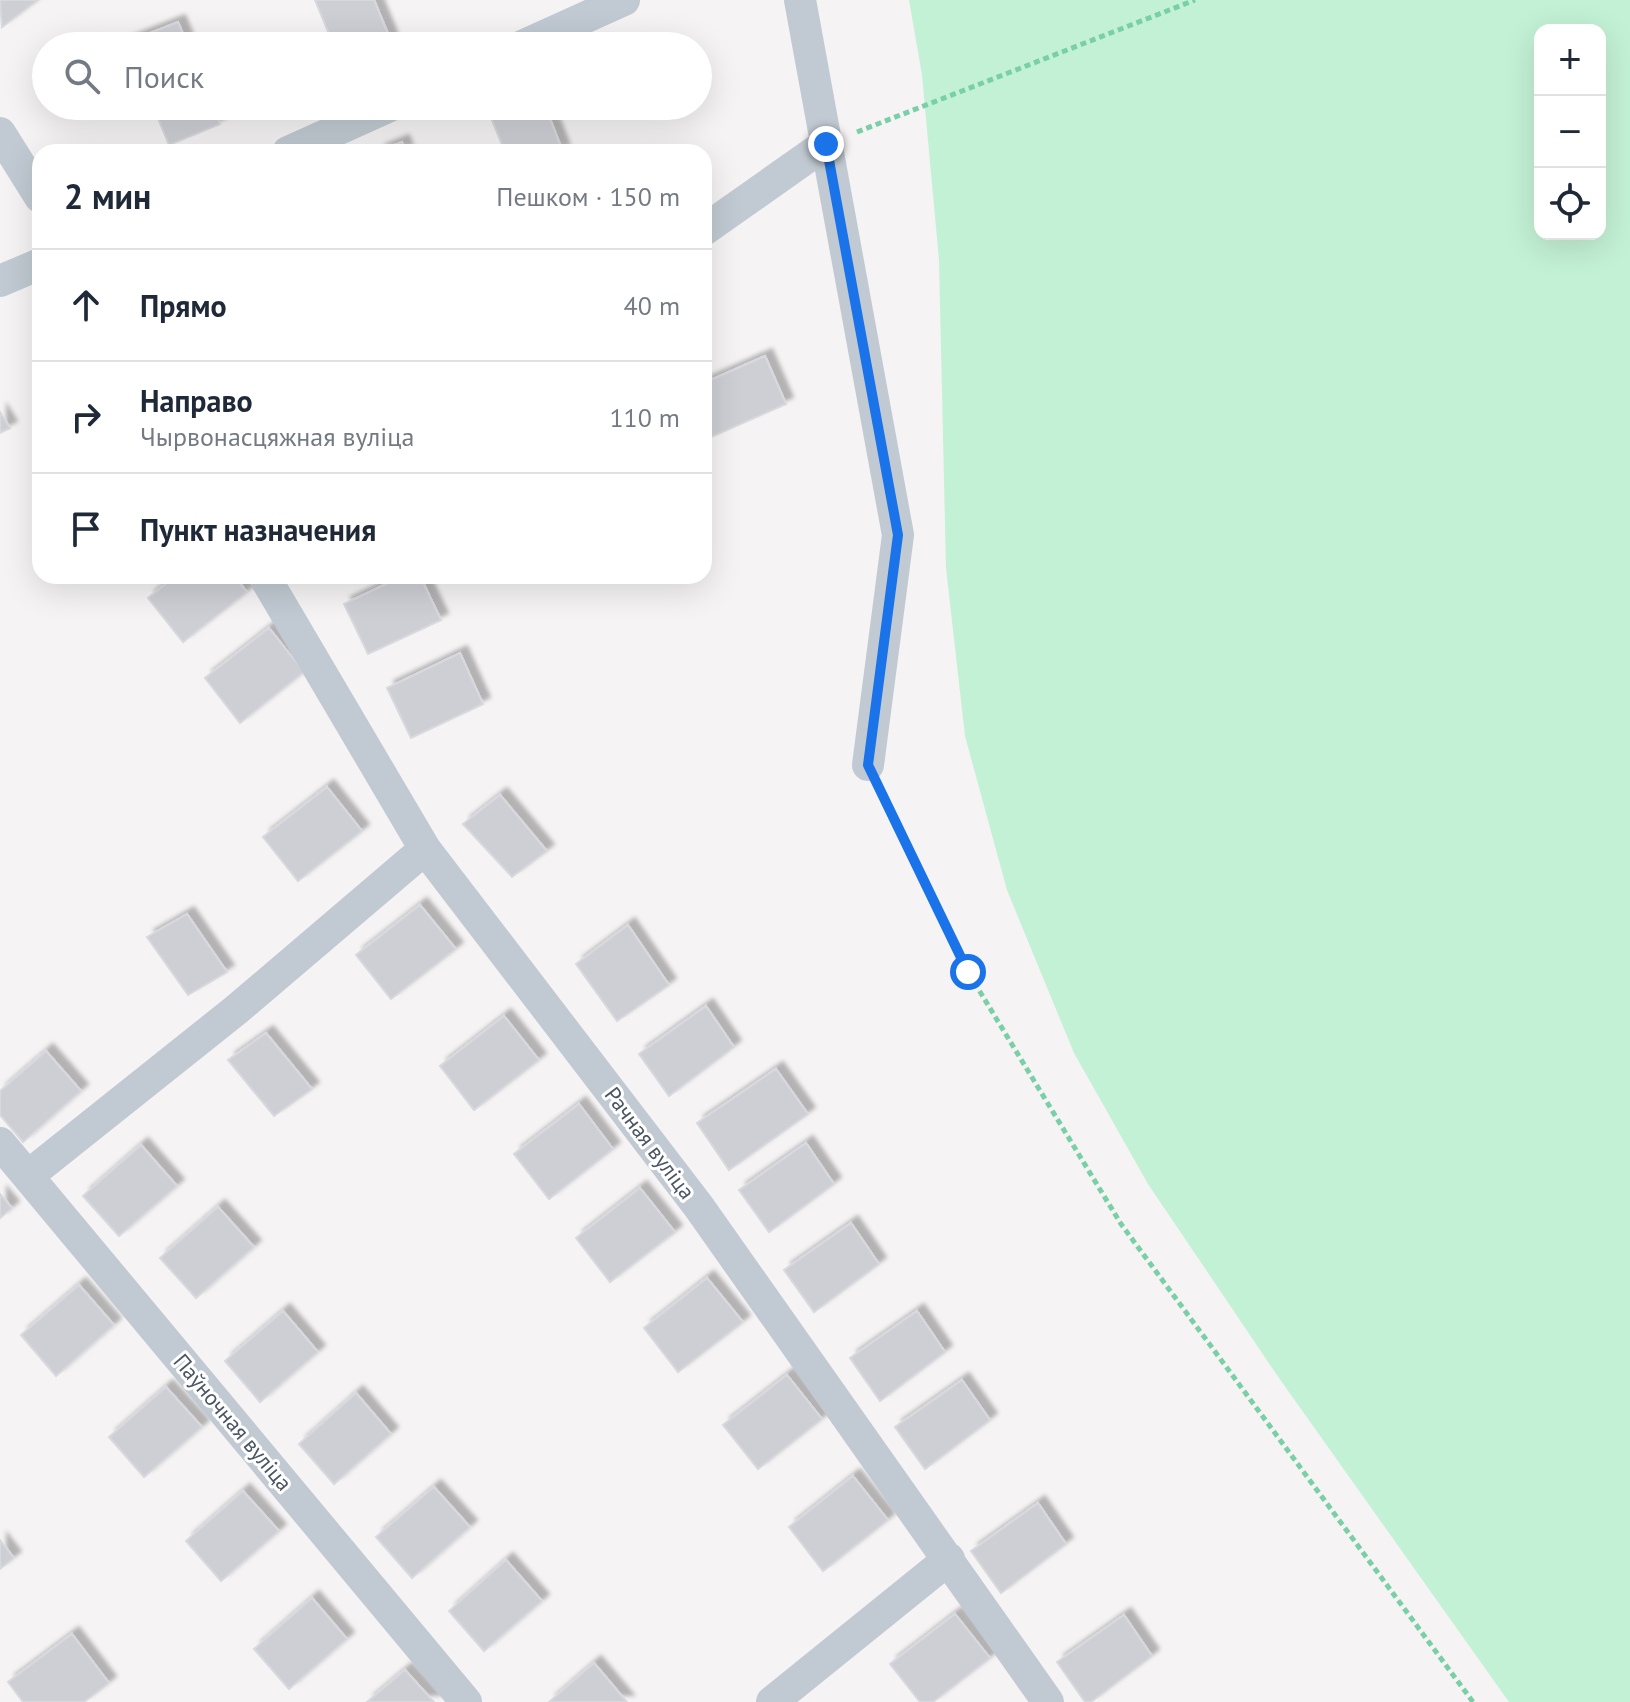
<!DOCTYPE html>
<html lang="ru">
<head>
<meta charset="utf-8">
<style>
  body { margin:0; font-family:"PT Sans",sans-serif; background:#f2f2f3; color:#1f2937 }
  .controls { position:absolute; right:24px; top:24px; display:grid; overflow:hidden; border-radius:16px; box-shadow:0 8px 32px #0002 }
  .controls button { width:72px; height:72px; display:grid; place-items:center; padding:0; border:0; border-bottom:2px solid #e0e1e3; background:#fff; color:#1f2937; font:40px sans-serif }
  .stop { position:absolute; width:24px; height:24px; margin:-18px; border:6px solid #1a73e8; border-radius:50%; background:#fff }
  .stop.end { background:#1a73e8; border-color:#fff; box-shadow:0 2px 8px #0008 }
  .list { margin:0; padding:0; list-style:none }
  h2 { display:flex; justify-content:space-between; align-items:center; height:104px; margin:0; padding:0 32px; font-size:34px }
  h2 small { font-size:26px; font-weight:400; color:#747a83 }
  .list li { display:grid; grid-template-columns:52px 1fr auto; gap:24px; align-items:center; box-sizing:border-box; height:112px; padding:0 32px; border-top:2px solid #e0e1e3 }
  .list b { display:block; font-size:30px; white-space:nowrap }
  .list p { margin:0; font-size:26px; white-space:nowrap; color:#747a83 }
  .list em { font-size:26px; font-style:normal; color:#747a83 }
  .icon { flex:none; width:44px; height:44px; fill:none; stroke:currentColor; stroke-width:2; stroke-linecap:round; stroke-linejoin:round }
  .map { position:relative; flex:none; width:1630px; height:1702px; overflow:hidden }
  .search { position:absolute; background:#fff; box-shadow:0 8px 32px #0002; left:32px; top:32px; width:680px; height:88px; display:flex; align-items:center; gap:20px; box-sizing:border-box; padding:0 28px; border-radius:44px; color:#747a83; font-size:30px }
  .panel { position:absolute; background:#fff; box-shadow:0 8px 32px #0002; left:32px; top:144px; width:680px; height:440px; border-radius:24px }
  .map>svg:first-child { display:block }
  .green { fill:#c3f1d5; fill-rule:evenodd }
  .building { fill:#cdcfd5; stroke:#d7d9de; stroke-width:2; filter:url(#shadow) }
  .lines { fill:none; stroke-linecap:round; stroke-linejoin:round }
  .path { stroke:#7ad0a6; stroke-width:5; stroke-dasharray:6 4; stroke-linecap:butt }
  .minor { stroke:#c1cad2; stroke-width:32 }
  .route { stroke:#1a73e8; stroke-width:10 }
  .labels { text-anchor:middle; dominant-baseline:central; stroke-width:6; stroke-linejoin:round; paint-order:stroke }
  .street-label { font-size:22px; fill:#4a5661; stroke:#fff }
</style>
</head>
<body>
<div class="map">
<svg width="1630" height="1702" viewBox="0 0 1630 1702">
  <defs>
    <filter id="shadow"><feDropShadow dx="7" dy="-7" stdDeviation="2" flood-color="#0004"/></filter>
  </defs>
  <rect width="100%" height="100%" fill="#f5f3f3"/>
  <path class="green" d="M909,0H1630V1702H1509L1279,1378L1148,1184L1074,1053L1007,890L965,736L946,568L939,260L922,75ZM1540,30H1600V234H1540Z"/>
  <path class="building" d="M0,0H38L2,27Z
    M315,0H374L391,41L379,46H334Z
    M178,22L188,46H129L127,42Z
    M153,106H212L220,124L169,145Z
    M492,106H545L563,152H505L487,108Z
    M402,142L406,152H377Z
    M765,356L786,404L709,438L704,426V383Z
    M0,412L10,428L0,433Z
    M176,576H234L247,592L183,642L148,598Z
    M403,576H420L441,620L368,654L344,604Z
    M269,628L304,672L240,723L205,678Z
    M460,653L483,704L411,738L387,688Z
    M327,787L362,831L298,881L263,837Z
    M500,795L547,851L512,877L463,824Z
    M420,905L456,949L391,999L356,955Z
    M187,914L227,972L188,995L147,937Z
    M628,925L669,985L617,1021L576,964Z
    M706,1006L734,1047L669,1096L639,1054Z
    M504,1016L539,1060L474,1110L440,1066Z
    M266,1033L312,1089L274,1116L228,1060Z
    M46,1051L81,1091L23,1142L0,1115V1091Z
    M776,1069L808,1114L729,1170L697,1123Z
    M579,1104L613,1149L549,1199L514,1154Z
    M806,1143L834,1184L769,1232L739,1190Z
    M141,1145L177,1186L119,1236L83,1196Z
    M640,1188L675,1232L610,1282L576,1238Z
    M0,1194L12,1208L0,1218Z
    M218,1207L254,1247L196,1298L160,1258Z
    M851,1223L879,1264L814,1312L784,1270Z
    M707,1278L743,1322L678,1372L644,1328Z
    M79,1285L114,1325L56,1376L21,1335Z
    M283,1311L318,1352L260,1402L225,1361Z
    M917,1311L945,1352L880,1401L850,1358Z
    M787,1375L822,1419L758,1469L723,1425Z
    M962,1380L990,1420L925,1469L895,1427Z
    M166,1387L202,1427L144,1477L109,1437Z
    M356,1393L391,1434L334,1484L299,1444Z
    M853,1476L888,1520L823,1571L789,1527Z
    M434,1487L470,1527L412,1578L376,1537Z
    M243,1491L279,1531L221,1581L186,1541Z
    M1038,1503L1066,1544L1001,1593L971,1551Z
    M0,1540L14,1558L0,1569Z
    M506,1560L542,1601L484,1651L449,1611Z
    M312,1598L347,1639L289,1689L254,1649Z
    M955,1614L990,1658L933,1702H920L890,1664Z
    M1124,1615L1152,1656L1091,1702H1085L1057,1662Z
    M72,1634L109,1683L84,1702H23L8,1682Z
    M594,1663L627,1702H549Z
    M405,1670L434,1702H367Z"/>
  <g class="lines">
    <path class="path" d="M857,132L1195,0
      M882,794L968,972L1121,1224L1473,1702"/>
    <path class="minor" d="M800,0L898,535L868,765
      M522,46L624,0
      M0,133L40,197
      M288,152L390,106
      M704,230L826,144
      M0,281L40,264
      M264,576L425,849L699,1207L1048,1702
      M0,1143L466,1702
      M29,1175L236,1010L425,849
      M772,1702L949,1559"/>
  </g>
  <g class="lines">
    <path class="route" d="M826,144L898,535L868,765L968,972"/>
  </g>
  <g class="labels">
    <g class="street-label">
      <text transform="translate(650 1143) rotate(53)">Рачная вуліца</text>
      <text transform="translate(233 1422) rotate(50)">Паўночная вуліца</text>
    </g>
  </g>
</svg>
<div class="controls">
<button>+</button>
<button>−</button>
<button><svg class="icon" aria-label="locate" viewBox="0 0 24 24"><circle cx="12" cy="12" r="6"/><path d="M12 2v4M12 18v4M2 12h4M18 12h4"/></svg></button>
</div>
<div class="stop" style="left:968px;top:972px"></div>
<div class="stop end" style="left:826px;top:144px"></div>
<div class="search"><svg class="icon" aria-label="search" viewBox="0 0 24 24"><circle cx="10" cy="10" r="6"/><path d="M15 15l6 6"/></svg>Поиск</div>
<section class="panel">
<h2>2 мин<small>Пешком · 150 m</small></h2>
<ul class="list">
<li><svg class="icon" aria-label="ahead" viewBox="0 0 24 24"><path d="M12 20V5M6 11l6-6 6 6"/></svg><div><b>Прямо</b></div><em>40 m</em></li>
<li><svg class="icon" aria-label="right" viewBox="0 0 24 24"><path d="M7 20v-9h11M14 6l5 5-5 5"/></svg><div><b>Направо</b><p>Чырвонасцяжная вуліца</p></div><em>110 m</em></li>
<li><svg class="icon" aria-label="arrive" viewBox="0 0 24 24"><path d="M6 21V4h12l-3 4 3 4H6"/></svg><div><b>Пункт назначения</b></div></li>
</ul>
</section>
</div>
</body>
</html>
